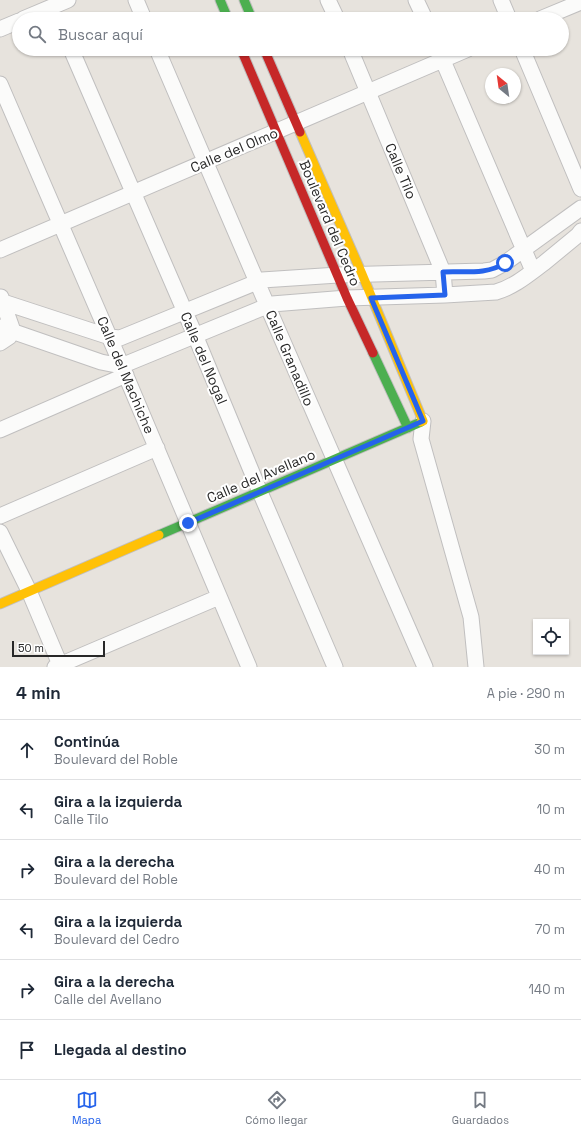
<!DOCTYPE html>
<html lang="es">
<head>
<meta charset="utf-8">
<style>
  body { margin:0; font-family:"Space Grotesk",sans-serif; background:#f2f2f3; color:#1f2937 }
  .controls { position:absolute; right:12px; bottom:12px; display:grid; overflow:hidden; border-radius:0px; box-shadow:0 1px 3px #0004 }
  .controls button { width:36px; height:36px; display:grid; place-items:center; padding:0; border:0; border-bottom:1px solid #e0e1e3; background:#fff; color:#1f2937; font:20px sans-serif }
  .compass { position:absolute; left:485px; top:68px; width:36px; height:36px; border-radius:50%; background:#fff; box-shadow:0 1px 3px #0004; rotate:331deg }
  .scale { position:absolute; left:12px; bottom:10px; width:93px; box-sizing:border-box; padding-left:4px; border:2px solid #282828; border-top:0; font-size:11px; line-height:14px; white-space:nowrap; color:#282828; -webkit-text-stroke:3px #fff; paint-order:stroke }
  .stop { position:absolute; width:12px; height:12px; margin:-9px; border:3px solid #2563eb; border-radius:50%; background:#fff }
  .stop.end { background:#2563eb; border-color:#fff; box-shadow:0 1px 4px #0008 }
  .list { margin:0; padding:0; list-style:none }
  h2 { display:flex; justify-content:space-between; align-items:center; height:52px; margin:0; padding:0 16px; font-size:17px }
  h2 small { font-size:13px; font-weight:400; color:#747a83 }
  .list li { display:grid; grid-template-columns:26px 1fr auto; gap:12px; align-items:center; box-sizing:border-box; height:60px; padding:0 16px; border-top:1px solid #e0e1e3 }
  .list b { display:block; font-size:15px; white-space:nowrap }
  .list p { margin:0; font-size:13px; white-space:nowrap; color:#747a83 }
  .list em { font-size:13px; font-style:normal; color:#747a83 }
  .icon { flex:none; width:22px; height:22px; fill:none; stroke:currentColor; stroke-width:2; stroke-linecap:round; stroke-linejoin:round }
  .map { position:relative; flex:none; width:581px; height:667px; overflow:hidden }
  .search { position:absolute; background:#fff; box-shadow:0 1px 3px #0004; left:12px; right:12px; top:12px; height:44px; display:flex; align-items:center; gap:10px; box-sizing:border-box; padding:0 14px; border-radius:22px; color:#747a83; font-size:15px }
  .sheet { height:412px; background:#fff }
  nav { display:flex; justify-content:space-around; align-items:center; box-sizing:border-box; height:56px; border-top:1px solid #e0e1e3; background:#fff; font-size:11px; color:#747a83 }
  nav a { display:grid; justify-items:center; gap:2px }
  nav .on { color:#2563eb }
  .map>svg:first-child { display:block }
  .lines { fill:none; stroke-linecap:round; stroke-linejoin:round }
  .street-casing { stroke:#c0bfbf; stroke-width:17 }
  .fast-casing { stroke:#c0bfbf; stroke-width:11 }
  .slow-casing { stroke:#c0bfbf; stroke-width:11 }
  .jam-casing { stroke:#c0bfbf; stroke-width:11 }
  .street { stroke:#fbfbfa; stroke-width:15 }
  .fast { stroke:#4caf50; stroke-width:9 }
  .slow { stroke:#ffc107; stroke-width:9 }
  .jam { stroke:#c62828; stroke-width:9 }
  .route { stroke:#2563eb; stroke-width:5 }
  .labels { text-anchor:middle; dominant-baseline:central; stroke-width:4; stroke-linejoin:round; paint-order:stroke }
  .street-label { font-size:14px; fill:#282828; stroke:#fff }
</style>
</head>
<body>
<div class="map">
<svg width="581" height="667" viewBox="0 0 581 667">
  <rect width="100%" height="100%" fill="#e7e3dd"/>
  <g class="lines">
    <g class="street-casing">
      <path id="street" d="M136,0L144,19
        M328,0L337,19
        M416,0L425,19
        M501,0L509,19
        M23,19L68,0
        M540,19L581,2
        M0,29L19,21
        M71,49L195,335L260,492L335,667
        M157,49L257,282L425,667
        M350,49L443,272L445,295
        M438,49L533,271
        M522,49L581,189
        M0,84L121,364L249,667
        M0,250L468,49
        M0,301L110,337L120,338L262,280L338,275L484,271L492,270L505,263L581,208
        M0,327L101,362L116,365L126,364L272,304L347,298L445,295L496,292C514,287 529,274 544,263C555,254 567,244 578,235L581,231
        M0,343L9,337L13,331L1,297
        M423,421L421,439L471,617L476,667
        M0,430L126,375
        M0,516L157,448
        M0,532L29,591L61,667
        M55,667L219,597"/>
    </g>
    <g class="fast-casing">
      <path id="fast" d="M220,0L228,19
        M244,0L252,19
        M373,353L408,428
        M159,535L421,422"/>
    </g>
    <g class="slow-casing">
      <path id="slow" d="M300,132L362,274L423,421L421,422
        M0,604L159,535"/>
    </g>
    <g class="jam-casing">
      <path id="jam" d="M241,49L347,298L373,353
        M264,49L300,132"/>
    </g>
    <use href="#street" class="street"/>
    <use href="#fast" class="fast"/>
    <use href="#slow" class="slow"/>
    <use href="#jam" class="jam"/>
  </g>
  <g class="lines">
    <path class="route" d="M188,523L423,421L371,298L445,295L443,272C464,271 487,275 505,263"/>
  </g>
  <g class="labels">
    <g class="street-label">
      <text transform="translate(234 150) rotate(-23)">Calle del Olmo</text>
      <text transform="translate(401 171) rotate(67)">Calle Tilo</text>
      <text transform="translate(330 223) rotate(67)">Boulevard del Cedro</text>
      <text transform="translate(204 358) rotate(67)">Calle del Nogal</text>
      <text transform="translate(290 358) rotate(67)">Calle Granadillo</text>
      <text transform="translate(126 375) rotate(67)">Calle del Machiche</text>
      <text transform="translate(261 476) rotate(-23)">Calle del Avellano</text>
    </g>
  </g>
</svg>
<div class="controls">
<button><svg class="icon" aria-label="locate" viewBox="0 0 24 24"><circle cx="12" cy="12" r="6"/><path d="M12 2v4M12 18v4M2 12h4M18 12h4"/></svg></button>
</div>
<svg class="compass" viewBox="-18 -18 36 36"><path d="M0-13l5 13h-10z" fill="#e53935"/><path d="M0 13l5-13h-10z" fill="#747a83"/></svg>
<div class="scale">50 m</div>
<div class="stop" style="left:505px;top:263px"></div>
<div class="stop end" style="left:188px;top:523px"></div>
<div class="search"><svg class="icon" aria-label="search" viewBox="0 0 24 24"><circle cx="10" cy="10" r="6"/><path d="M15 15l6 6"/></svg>Buscar aquí</div>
</div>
<section class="sheet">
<h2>4 min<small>A pie · 290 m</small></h2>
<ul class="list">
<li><svg class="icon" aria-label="ahead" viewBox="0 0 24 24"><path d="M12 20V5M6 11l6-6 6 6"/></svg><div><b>Continúa</b><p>Boulevard del Roble</p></div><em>30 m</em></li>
<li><svg class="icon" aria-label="left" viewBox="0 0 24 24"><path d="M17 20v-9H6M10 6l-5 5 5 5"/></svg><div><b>Gira a la izquierda</b><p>Calle Tilo</p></div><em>10 m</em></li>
<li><svg class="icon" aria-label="right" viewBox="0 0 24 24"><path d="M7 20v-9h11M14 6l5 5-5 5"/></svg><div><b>Gira a la derecha</b><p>Boulevard del Roble</p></div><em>40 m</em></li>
<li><svg class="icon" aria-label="left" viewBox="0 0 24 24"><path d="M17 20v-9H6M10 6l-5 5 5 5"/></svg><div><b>Gira a la izquierda</b><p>Boulevard del Cedro</p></div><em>70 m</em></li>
<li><svg class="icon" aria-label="right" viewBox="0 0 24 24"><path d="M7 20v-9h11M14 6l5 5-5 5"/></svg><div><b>Gira a la derecha</b><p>Calle del Avellano</p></div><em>140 m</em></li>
<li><svg class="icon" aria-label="arrive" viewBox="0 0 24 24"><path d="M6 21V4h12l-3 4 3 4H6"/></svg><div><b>Llegada al destino</b></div></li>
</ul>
</section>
<nav>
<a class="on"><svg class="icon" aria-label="map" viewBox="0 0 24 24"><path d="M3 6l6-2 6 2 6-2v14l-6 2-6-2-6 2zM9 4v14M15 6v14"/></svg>Mapa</a>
<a><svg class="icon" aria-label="directions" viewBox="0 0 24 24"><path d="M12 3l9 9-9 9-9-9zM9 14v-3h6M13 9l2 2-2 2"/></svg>Cómo llegar</a>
<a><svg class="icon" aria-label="saved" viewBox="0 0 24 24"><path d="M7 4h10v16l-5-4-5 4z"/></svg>Guardados</a>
</nav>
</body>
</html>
